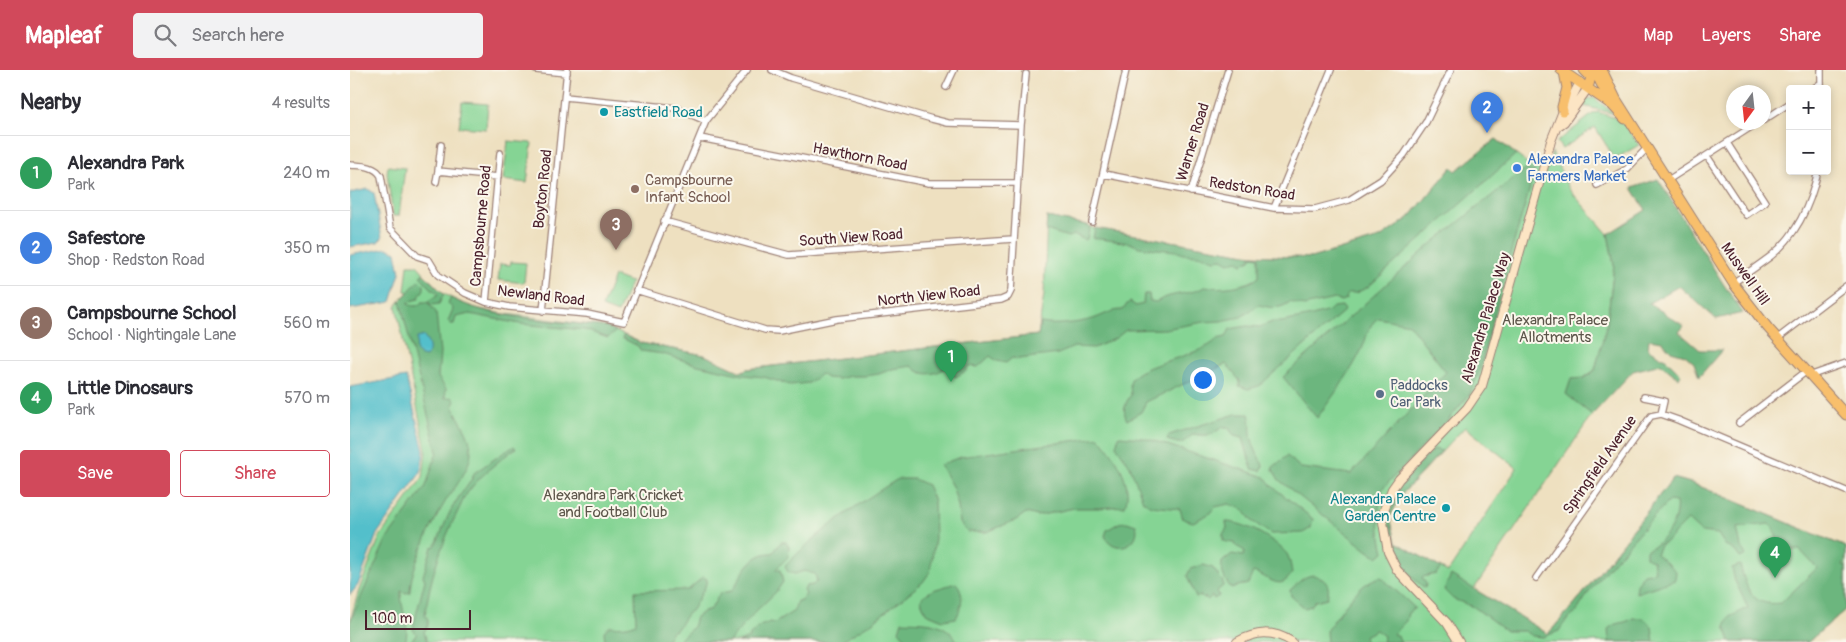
<!DOCTYPE html>
<html lang="en">
<head>
<meta charset="utf-8">
<style>
  body { margin:0; font-family:Pangolin,sans-serif; background:#f2f2f3; color:#2b2b33 }
  .controls { position:absolute; right:15px; top:15px; display:grid; overflow:hidden; border-radius:5px; box-shadow:0 2px 8px #0003 }
  .controls button { width:45px; height:45px; display:grid; place-items:center; padding:0; border:0; border-bottom:1px solid #e1e1e2; background:#fff; color:#2b2b33; font:25px sans-serif }
  .compass { position:absolute; left:1376px; top:15px; width:45px; height:45px; border-radius:50%; background:#fff; box-shadow:0 2px 8px #0003; rotate:195deg }
  .scale { position:absolute; left:15px; bottom:12px; width:106px; box-sizing:border-box; padding-left:5px; border:2px solid #4a1f2b; border-top:0; font-size:14px; line-height:18px; white-space:nowrap; color:#4a1f2b; -webkit-text-stroke:4px #fbf7ec; paint-order:stroke }
  .you { position:absolute; left:852px; top:309px; width:18px; height:18px; margin:-12px; border:4px solid #fff; border-radius:50%; background:#1a73e8; box-shadow:0 0 0 8px #1a73e833 }
  .badge { display:grid; place-items:center; width:32px; height:32px; border-radius:50%; background:#d1495b; color:#fff; font-size:16px; font-weight:700 }
  .pin { position:absolute; translate:-50% -41px; filter:drop-shadow(0 1px 2px #0008) }
  .pin::after { content:''; position:absolute; top:26px; width:18px; height:15px; background:inherit; clip-path:polygon(0 0,100% 0,50% 100%) }
  .list { margin:0; padding:0; list-style:none }
  h2 { display:flex; justify-content:space-between; align-items:center; height:65px; margin:0; padding:0 20px; font-size:21px }
  h2 small { font-size:16px; font-weight:400; color:#7c7c81 }
  .list li { display:grid; grid-template-columns:32px 1fr auto; gap:15px; align-items:center; box-sizing:border-box; height:75px; padding:0 20px; border-top:1px solid #e1e1e2 }
  .list b { display:block; font-size:19px; white-space:nowrap }
  .list p { margin:0; font-size:16px; white-space:nowrap; color:#7c7c81 }
  .list em { font-size:16px; font-style:normal; color:#7c7c81 }
  .actions { display:flex; gap:10px; padding:15px 20px }
  .actions a { flex:1; padding:11px 0; border:1px solid #d1495b; border-radius:5px; text-align:center; font-size:18px; color:#d1495b }
  .actions .main { background:#d1495b; color:#fff }
  .icon { flex:none; width:28px; height:28px; fill:none; stroke:currentColor; stroke-width:2; stroke-linecap:round; stroke-linejoin:round }
  .map { position:relative; flex:none; width:1496px; height:572px; overflow:hidden }
  header { display:flex; align-items:center; gap:30px; box-sizing:border-box; height:70px; padding:0 25px; background:#d1495b; color:#fff }
  header strong { font-size:24px }
  nav { display:flex; gap:28px; margin-inline-start:auto; font-size:18px }
  .search { width:350px; height:45px; background:#f2f2f3; display:flex; align-items:center; gap:12px; box-sizing:border-box; padding:0 18px; border-radius:5px; color:#7c7c81; font-size:19px }
  main { display:flex }
  aside { flex:1; background:#fff }
  .map>svg:first-child { display:block }
  .green { fill:#85d494; stroke:#687a60; fill-rule:evenodd }
  .forest { fill:#6cb67e; stroke:#5b6a54 }
  .water { fill:#52bfcb; stroke:#4e6f7b }
  .lines { fill:none; stroke-linecap:round; stroke-linejoin:round }
  .street-casing { stroke:#9c8076; stroke-width:8 }
  .secondary-casing { stroke:#9c8076; stroke-width:10 }
  .primary-casing { stroke:#9c8076; stroke-width:11 }
  .street { stroke:#fff; stroke-width:5.5 }
  .secondary { stroke:#fce5c4; stroke-width:8 }
  .primary { stroke:#f8bf6c; stroke-width:9 }
  .culture-dot { fill:#0f9aa8; stroke:#fbf7ec; stroke-width:2 }
  .shop-dot { fill:#3f7fe0; stroke:#fbf7ec; stroke-width:2 }
  .education-dot { fill:#8d6e63; stroke:#fbf7ec; stroke-width:2 }
  .service-dot { fill:#5c6f8a; stroke:#fbf7ec; stroke-width:2 }
  .labels { text-anchor:middle; dominant-baseline:central; stroke-width:4; stroke-linejoin:round; paint-order:stroke }
  .culture-label { font-size:15px; fill:#0d838f; stroke:#fbf7ec; text-anchor:start }
  .street-label { font-size:15px; fill:#4a1f2b; stroke:#fbf7ec }
  .shop-label { font-size:15px; fill:#366cbe; stroke:#fbf7ec; text-anchor:start }
  .education-label { font-size:15px; fill:#785e54; stroke:#fbf7ec; text-anchor:start }
  .park-label { font-size:15px; fill:#5c554a; stroke:#fbf7ec }
  .service-label { font-size:15px; fill:#4e5e75; stroke:#fbf7ec; text-anchor:start }
</style>
</head>
<body>
<header>
<strong>Mapleaf</strong>
<div class="search"><svg class="icon" aria-label="search" viewBox="0 0 24 24"><circle cx="10" cy="10" r="6"/><path d="M15 15l6 6"/></svg>Search here</div>
<nav><a>Map</a><a>Layers</a><a>Share</a></nav>
</header>
<main>
<aside>
<h2>Nearby<small>4 results</small></h2>
<ul class="list">
<li><span class="badge" style="background:#2e9e5b">1</span><div><b>Alexandra Park</b><p>Park</p></div><em>240 m</em></li>
<li><span class="badge" style="background:#3f7fe0">2</span><div><b>Safestore</b><p>Shop · Redston Road</p></div><em>350 m</em></li>
<li><span class="badge" style="background:#8d6e63">3</span><div><b>Campsbourne School</b><p>School · Nightingale Lane</p></div><em>560 m</em></li>
<li><span class="badge" style="background:#2e9e5b">4</span><div><b>Little Dinosaurs</b><p>Park</p></div><em>570 m</em></li>
</ul>
<div class="actions"><a class="main">Save</a><a>Share</a></div>
</aside>
<div class="map">
<svg width="1496" height="572" viewBox="0 0 1496 572">
  <rect width="100%" height="100%" fill="#fbf7ec"/>
  <filter id="ink" filterUnits="userSpaceOnUse"><feTurbulence type="fractalNoise" baseFrequency=".02" numOctaves="2"/><feDisplacementMap in="SourceGraphic" scale="10" xChannelSelector="R" yChannelSelector="G"/><feConvolveMatrix kernelMatrix="1 2 1 2 8 2 1 2 1" color-interpolation-filters="sRGB"/></filter>
  <filter id="wash" filterUnits="userSpaceOnUse"><feTurbulence type="fractalNoise" baseFrequency=".0096" numOctaves="4" result="noise"/><feDisplacementMap in="SourceGraphic" scale="20" xChannelSelector="R" yChannelSelector="G"/><feGaussianBlur stdDeviation="1.12" result="paint"/><feColorMatrix in="noise" values="0 0 0 0 0 0 0 0 0 0 0 0 0 0 0 0 0 1.4 0 .05"/><feComposite in="paint" operator="in"/></filter>
  <g filter="url(#wash)">
    <rect width="100%" height="100%" fill="#eee0c0"/>
    <path class="green" d="M1244,28L1265,44L1230,35L1235,29Z
      M112,32L138,34L136,59L109,57Z
      M1248,42L1271,50L1289,75L1265,89L1245,57L1212,79L1207,72L1244,43Z
      M1146,69L1182,97L1197,100L1202,82L1219,119L1258,164L1264,195L1257,253L1245,300L1234,308L1216,323L1242,345L1124,519L1198,564L1232,525L1323,408L1344,414L1496,477V539L1458,572H0V551L9,520L30,466L73,407L76,380L46,236L58,222L55,221L58,195H67L74,203L72,204L94,224L117,236L148,243L257,257L291,273L354,285L391,302L397,299L688,265L694,224L697,147L737,155L742,158L902,185L961,188L1030,168L1059,148L1102,97L1106,101ZM1115,357L1167,398L1098,502L1046,472L1040,447L1052,424Z
      M158,71L182,73L177,113L153,110Z
      M38,96L55,98L49,146H43L37,103Z
      M161,192L176,193L174,213L148,210L150,194L160,195Z
      M264,206L281,212L268,243L252,237Z"/>
    <path class="forest" d="M1146,69L1166,84L1018,217L1006,223H998L996,229L991,231L984,229L954,236L940,232C929,240 921,238 909,235L891,247L871,251L854,252L815,259L776,260L766,268L744,278L724,277L708,284L669,289L662,288L656,293L647,291L640,286L628,297L619,296L616,301L606,307L601,304L595,298C584,306 570,306 562,296L542,299L529,304L515,306H500L489,309L477,308L471,304L459,313L440,315L414,307L393,305L348,295L313,284L291,281L288,276L272,268L274,265L291,273L354,285L391,302L397,299L688,265L691,253C707,256 727,253 743,249C755,245 760,240 773,240L777,234L780,232L786,236L793,234L794,224H799L800,231L806,232C823,221 841,226 856,216C869,220 899,216 909,207V187L902,186L900,190L892,194L886,190L879,193L872,189L865,190L848,185L833,184L826,181L789,177L780,173L743,168L745,158L902,185L961,188L1030,168L1059,148L1102,97L1106,101Z
      M1175,99L1185,101L1158,192L1129,302L1120,324L1100,348L1033,418C1026,439 1029,461 1034,482L1028,487L1018,481L929,410L922,398L937,386L951,398L1001,404L1096,302L1059,254L1028,248C1017,256 1017,268 1012,279C1000,304 983,326 967,348L933,307L1079,176Z
      M1308,109L1374,215L1393,243L1366,249L1329,216L1299,233L1334,256L1329,262L1350,280H1372L1349,307L1344,293L1335,285L1321,281L1312,271L1299,269L1298,279L1317,290L1331,304L1328,308L1311,294L1283,301L1242,345L1216,324L1221,309L1234,308L1245,300L1257,253L1264,195L1258,164L1296,140L1282,118Z
      M697,147L737,155L740,156L737,169L735,170L725,165L718,167L696,160Z
      M74,204L94,224L89,234L81,235L78,231L86,226L88,223L82,219L70,206Z
      M69,210L74,215V219L68,229L61,231L58,234C65,237 67,237 72,232H77L86,242L90,283L88,307L96,319L95,328L102,327L105,331L103,335C108,351 121,362 121,381C121,397 106,416 97,429C84,450 60,498 60,522L56,523L51,521C50,538 61,557 55,572H0V552L36,470L76,416L87,382L50,231Z
      M101,228C148,251 205,250 257,257L266,261L258,268L235,260L170,254L120,244L106,247L104,254H101L98,251L103,239L98,233Z
      M992,236L995,240L909,316L898,319L889,316L890,311L876,294L796,332L791,342L777,350C772,341 775,333 781,325C781,321 779,314 781,310C787,294 853,286 867,269L876,267L880,259L897,256L910,257L922,252H932L962,246L979,241L983,237Z
      M886,344H899C902,354 900,355 901,364C902,374 908,386 913,395L911,401L902,399L893,368L884,366L878,357H872C863,365 856,367 844,364C830,373 836,376 817,370L819,365Z
      M769,366L794,368L808,372L915,407L922,416L963,449L961,458L953,463L921,464L902,451L893,439L879,434L865,437L859,444L843,452L833,449L830,439L801,436L793,431L780,396L766,375Z
      M749,367C764,384 784,413 775,436L749,438H724L687,446L676,443L666,450L637,462H617L610,453L608,436L603,418L590,395L610,387Z
      M164,376L166,378C149,390 130,406 118,422C113,428 111,436 107,443C91,475 80,509 75,545L78,549V555L74,562L77,572H60L67,564L63,560L64,553L75,510L73,506L82,477L85,476C93,461 97,444 107,430C112,421 121,414 124,403C137,394 150,385 164,376Z
      M1084,379L1092,381L1052,424L1040,447L1046,472L1091,498L1086,504L1072,507L1076,514L1075,518C1047,498 1024,458 1043,425C1053,407 1070,393 1084,379Z
      M1323,408L1344,414L1496,477V488L1493,495L1496,496V539L1458,572H1380L1375,556L1379,547L1398,538L1385,511L1382,498L1390,495C1397,519 1401,537 1431,533L1467,498L1450,480H1437L1431,482L1424,459L1419,454L1387,458L1391,477L1396,485L1390,488L1385,481L1375,475L1368,464L1351,462L1338,450L1316,472L1310,475L1306,484L1326,501L1325,510L1286,523L1287,515L1293,504L1301,503L1305,500L1303,491L1296,487V480C1314,473 1329,452 1326,432L1319,431C1308,441 1300,452 1290,462C1268,487 1245,510 1229,538C1224,547 1215,549 1209,561L1193,567L1182,566L1174,561H1156L1124,537L1103,529L1094,520L1101,505L1198,564L1232,525Z
      M548,409H564L577,415L584,431L585,468L580,502L573,512L524,551L491,572H389L399,568L400,565L410,556L420,552L425,553L444,541L447,531L452,530L456,524L454,521L456,516L463,515L467,511L465,504L454,501L445,504L438,502L435,496C469,461 507,434 548,409Z
      M777,452L786,455C792,474 765,486 755,466L757,460L769,453Z
      M876,452C895,452 924,469 937,484C940,489 941,497 942,503C930,523 920,507 903,502L898,514L888,516L882,519C876,513 870,501 872,492L882,484L893,486L895,481L886,476L885,473L877,472L873,470V464L877,458Z
      M431,472H436L439,477L438,487L425,500H430L433,512L426,522L406,541L379,572H327L343,557L346,547L354,541L361,539L370,523L382,521C392,505 401,482 423,483Z
      M854,495L863,498L873,512V516L867,521L869,526L864,529L862,526L858,530L856,528L850,527L851,525L846,528L837,506L840,499Z
      M963,505C976,509 981,515 977,528L965,531L961,536L955,538L941,526L940,520C949,513 951,507 963,505Z
      M353,507L357,509L355,517L342,540L337,544L327,559L321,562L318,568L310,572H255L254,561L260,556C268,557 279,557 286,553L285,521L338,520Z
      M1031,507L1065,538L1058,543L1056,551L1043,564L1048,566L1051,572H1032L1034,566L1026,560L1014,566L1016,572H977L976,561C990,543 1009,511 1031,507Z
      M606,513C615,522 612,538 606,548L593,550L576,543L571,531L573,526L583,520Z
      M1283,548H1294L1302,557L1304,572H1259L1258,559C1267,551 1273,555 1283,548Z
      M552,551C576,552 594,550 608,572H559L549,561Z"/>
    <path class="water" d="M18,119L24,123L32,168L28,172L0,177V123Z
      M37,178L46,182L50,203L41,232L0,239V185Z
      M74,266C79,274 82,280 76,287L70,286L66,280L67,268Z
      M56,307L74,381L71,402L27,464L8,515L0,525V317Z"/>
  </g>
  <g filter="url(#ink)">
    <g class="lines">
      <g class="street-casing">
        <path id="street" d="M186,0L217,3
          M422,0L441,8L582,49L598,53L671,55
          M1471,0V19
          M596,17L604,0
          M1463,19L1471,13
          M215,27L326,38L356,51
          M1414,50L1440,33
          M350,68L579,113H667
          M91,75L88,101L148,107
          M1357,86L1396,145L1415,132L1377,73
          M0,95C11,96 25,95 31,106L40,158L67,186L79,190L88,205L115,223L136,232L159,237L237,244L274,252L356,51L397,0
          M754,104L924,138L965,139L999,130L1031,110L1054,85L1076,52L1101,0
          M1318,110L1409,52
          M86,112L88,101
          M1247,115L1277,99L1298,77
          M841,122L878,0
          M924,138L981,0
          M314,151L439,185L663,169
          M742,152L776,0
          M1383,213C1396,204 1409,195 1421,186C1447,165 1461,133 1468,101
          M286,220L415,260L429,261L487,249L651,230L658,227L661,221L671,55L676,4
          M136,232L150,83
          M193,241L217,0
          M1428,268L1496,216
          M1462,305L1496,293
          M1294,327L1314,331L1311,344
          M1389,353L1458,300
          M1186,508L1301,346L1311,344L1328,350L1496,421"/>
      </g>
      <g class="secondary-casing">
        <path id="secondary" d="M1208,56L1214,52L1238,18
          M887,572C906,561 923,560 942,572
          M1109,572L1097,553L1047,500L1038,482L1033,452L1034,440L1042,419L1049,409L1117,338L1132,316L1201,71L1213,41L1216,39L1230,12"/>
      </g>
      <g class="primary-casing">
        <path id="primary" d="M1211,0L1262,35L1275,49
          M1234,0L1241,7L1238,18
          M1244,0L1261,33
          M1252,0L1266,29L1383,213L1418,258L1496,345
          M1213,41L1212,37L1217,18L1214,2"/>
      </g>
      <use href="#street" class="street"/>
      <use href="#secondary" class="secondary"/>
      <use href="#primary" class="primary"/>
    </g>
  </g>
  <g class="culture-dot">
    <circle cx="254" cy="42" r="5"/>
    <circle cx="1096" cy="438" r="5"/>
  </g>
  <circle class="shop-dot" cx="1167" cy="98" r="5"/>
  <circle class="education-dot" cx="285" cy="119" r="5"/>
  <circle class="service-dot" cx="1030" cy="324" r="5"/>
  <g class="labels">
    <g class="culture-label">
      <text x="264" y="42">Eastfield Road</text>
      <text x="1086" y="429" text-anchor="end">Alexandra Palace<tspan x="1086" dy="17">Garden Centre</tspan></text>
    </g>
    <g class="street-label">
      <text transform="translate(843 72) rotate(-73)">Warner Road</text>
      <text transform="translate(510 87) rotate(11)">Hawthorn Road</text>
      <text transform="translate(193 119) rotate(-84)">Boyton Road</text>
      <text transform="translate(902 119) rotate(9)">Redston Road</text>
      <text transform="translate(131 156) rotate(-85)">Campsbourne Road</text>
      <text transform="translate(501 168) rotate(-4)">South View Road</text>
      <text transform="translate(1395 204) rotate(55)">Muswell Hill</text>
      <text transform="translate(191 226) rotate(7)">Newland Road</text>
      <text transform="translate(579 226) rotate(-6)">North View Road</text>
      <text transform="translate(1136 248) rotate(-73)">Alexandra Palace Way</text>
      <text transform="translate(1250 395) rotate(-55)">Springfield Avenue</text>
    </g>
    <g class="shop-label">
      <text x="1177" y="89">Alexandra Palace<tspan x="1177" dy="17">Farmers Market</tspan></text>
    </g>
    <g class="education-label">
      <text x="295" y="110">Campsbourne<tspan x="295" dy="17">Infant School</tspan></text>
    </g>
    <g class="park-label">
      <text x="1205" y="250">Alexandra Palace<tspan x="1205" dy="17">Allotments</tspan></text>
      <text x="263" y="425">Alexandra Park Cricket<tspan x="263" dy="17">and Football Club</tspan></text>
    </g>
    <g class="service-label">
      <text x="1040" y="315">Paddocks<tspan x="1040" dy="17">Car Park</tspan></text>
    </g>
  </g>
</svg>
<div class="controls">
<button>+</button>
<button>−</button>
</div>
<svg class="compass" viewBox="-18 -18 36 36"><path d="M0-13l5 13h-10z" fill="#e53935"/><path d="M0 13l5-13h-10z" fill="#7c7c81"/></svg>
<div class="scale">100 m</div>
<div class="you"></div>
<div class="pin badge" style="left:601px;top:312px;background:#2e9e5b">1</div>
<div class="pin badge" style="left:1137px;top:63px;background:#3f7fe0">2</div>
<div class="pin badge" style="left:266px;top:180px;background:#8d6e63">3</div>
<div class="pin badge" style="left:1425px;top:508px;background:#2e9e5b">4</div>
</div>
</main>
</body>
</html>
